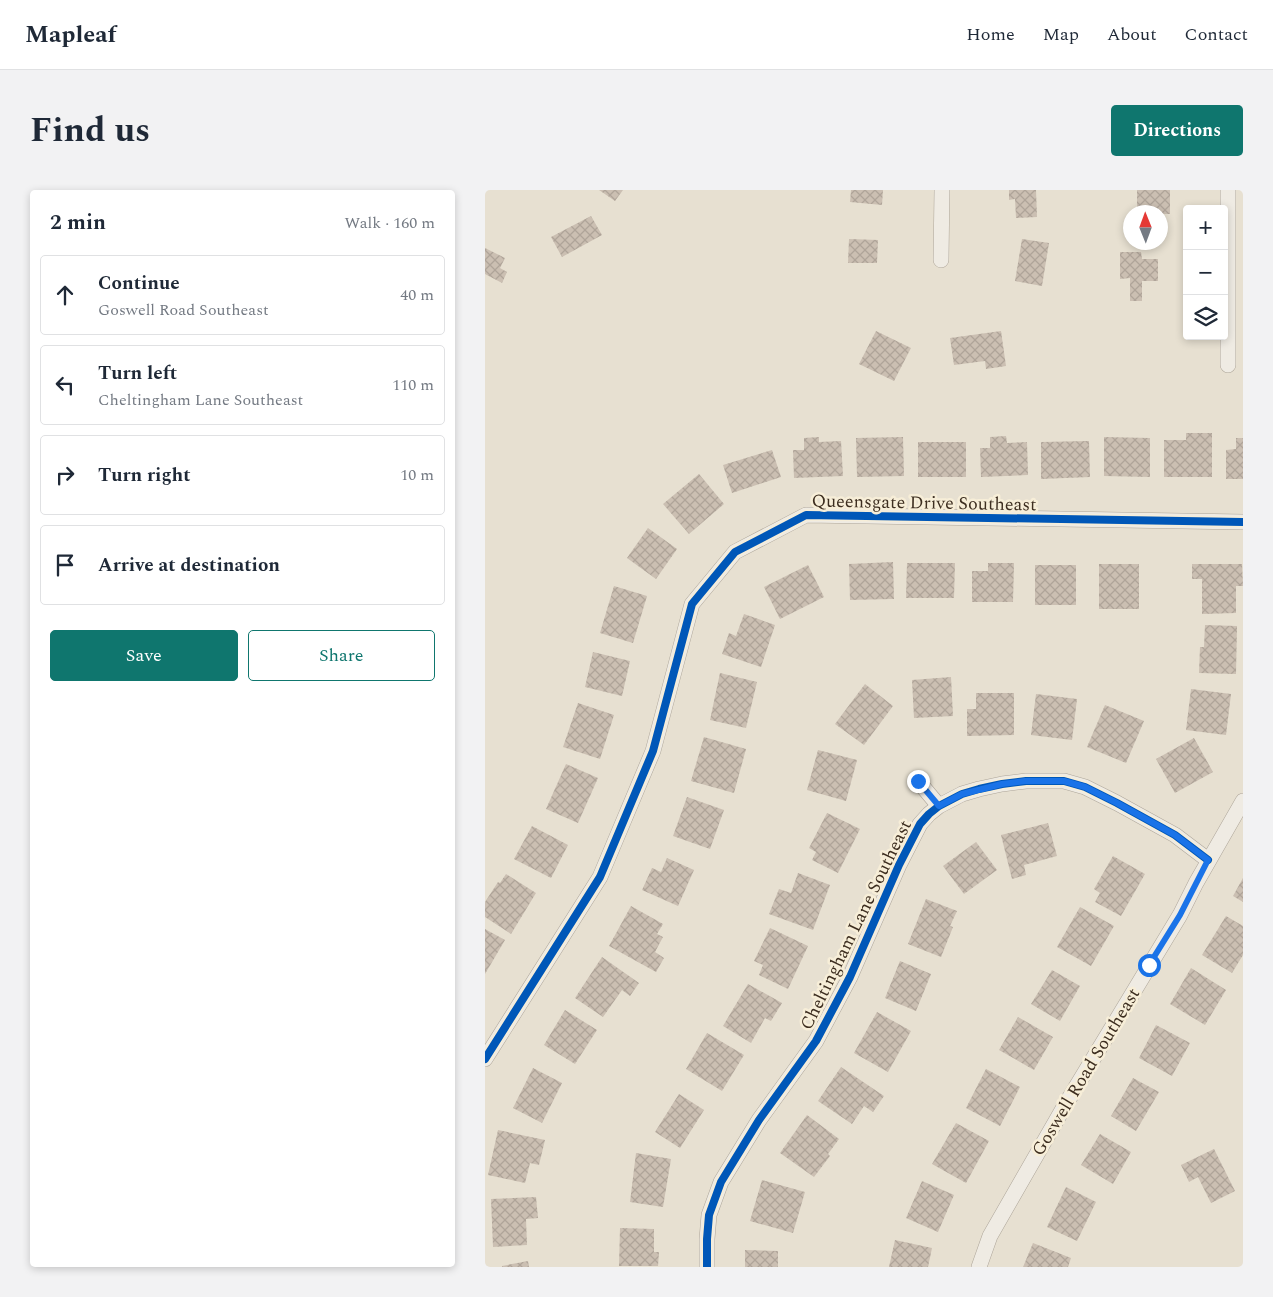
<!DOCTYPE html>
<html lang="en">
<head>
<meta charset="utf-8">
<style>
  body { margin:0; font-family:Spectral,serif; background:#f2f2f3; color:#1f2937 }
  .controls { position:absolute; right:15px; top:15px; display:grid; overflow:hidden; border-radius:5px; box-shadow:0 2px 8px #0003 }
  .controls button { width:45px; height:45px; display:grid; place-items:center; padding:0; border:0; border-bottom:1px solid #e0e1e3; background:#fff; color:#1f2937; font:25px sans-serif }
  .compass { position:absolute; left:638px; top:15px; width:45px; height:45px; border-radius:50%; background:#fff; box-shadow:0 2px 8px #0003; rotate:359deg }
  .stop { position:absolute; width:15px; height:15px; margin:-11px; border:4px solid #1a73e8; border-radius:50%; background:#fff }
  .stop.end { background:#1a73e8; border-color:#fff; box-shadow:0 1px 5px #0008 }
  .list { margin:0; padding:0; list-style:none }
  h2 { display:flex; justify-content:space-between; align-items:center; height:65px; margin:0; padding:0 20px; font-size:21px }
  h2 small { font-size:16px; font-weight:400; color:#747a83 }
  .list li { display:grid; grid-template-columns:32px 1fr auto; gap:15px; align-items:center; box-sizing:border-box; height:80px; margin:0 10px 10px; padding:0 10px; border:1px solid #e0e1e3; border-radius:5px }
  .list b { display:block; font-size:19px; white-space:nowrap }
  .list p { margin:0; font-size:16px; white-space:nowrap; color:#747a83 }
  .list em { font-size:16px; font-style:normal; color:#747a83 }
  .actions { display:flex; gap:10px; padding:15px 20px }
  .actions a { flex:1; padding:11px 0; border:1px solid #0f766e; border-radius:5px; text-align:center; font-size:18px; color:#0f766e }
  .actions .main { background:#0f766e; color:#fff }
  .icon { flex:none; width:28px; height:28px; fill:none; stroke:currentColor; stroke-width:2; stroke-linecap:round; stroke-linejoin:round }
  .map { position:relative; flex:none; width:758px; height:1077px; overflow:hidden; border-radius:5px }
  header { display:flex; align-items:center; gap:30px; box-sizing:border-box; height:70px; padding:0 25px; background:#fff; border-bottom:1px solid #e0e1e3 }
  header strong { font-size:24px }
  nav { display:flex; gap:28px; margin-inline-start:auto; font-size:18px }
  .intro { display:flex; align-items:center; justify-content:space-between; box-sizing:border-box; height:120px; padding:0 30px }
  h1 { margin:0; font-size:35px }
  .button { padding:12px 22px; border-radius:5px; background:#0f766e; color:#fff; font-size:18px; font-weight:700 }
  main { display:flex; gap:30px; padding:0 30px }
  aside { flex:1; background:#fff; border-radius:5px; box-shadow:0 2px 8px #0003 }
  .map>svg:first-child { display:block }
  .building { fill:url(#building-cross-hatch) }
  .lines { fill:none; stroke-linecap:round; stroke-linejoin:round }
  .minor-casing { stroke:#ada599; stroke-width:16 }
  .minor { stroke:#efebe3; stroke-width:15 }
  .cycleway-casing { stroke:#f7eed8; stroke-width:11 }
  .cycleway { stroke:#0057b8; stroke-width:8 }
  .route { stroke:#1a73e8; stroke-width:6 }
  .labels { text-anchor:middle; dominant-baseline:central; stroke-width:5; stroke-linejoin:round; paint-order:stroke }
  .street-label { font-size:18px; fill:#3d2e20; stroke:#f7eed8 }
</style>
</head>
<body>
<header>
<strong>Mapleaf</strong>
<nav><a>Home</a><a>Map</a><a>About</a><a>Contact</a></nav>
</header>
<div class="intro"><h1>Find us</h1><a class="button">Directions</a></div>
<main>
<aside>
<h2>2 min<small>Walk · 160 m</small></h2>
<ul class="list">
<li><svg class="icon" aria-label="ahead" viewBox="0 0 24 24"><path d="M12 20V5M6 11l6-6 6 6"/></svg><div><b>Continue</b><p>Goswell Road Southeast</p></div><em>40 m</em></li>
<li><svg class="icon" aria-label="left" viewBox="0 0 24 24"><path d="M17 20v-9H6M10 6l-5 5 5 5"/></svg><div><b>Turn left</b><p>Cheltingham Lane Southeast</p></div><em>110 m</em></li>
<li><svg class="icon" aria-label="right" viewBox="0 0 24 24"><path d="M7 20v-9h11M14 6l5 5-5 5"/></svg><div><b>Turn right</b></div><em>10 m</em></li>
<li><svg class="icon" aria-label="arrive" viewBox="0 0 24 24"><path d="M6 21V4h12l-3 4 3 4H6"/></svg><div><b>Arrive at destination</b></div></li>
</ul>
<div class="actions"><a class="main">Save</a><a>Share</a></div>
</aside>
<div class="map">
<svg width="758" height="1077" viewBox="0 0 758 1077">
  <defs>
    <pattern id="building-cross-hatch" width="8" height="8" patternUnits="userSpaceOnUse" patternTransform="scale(1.25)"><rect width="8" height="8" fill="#cbbfb2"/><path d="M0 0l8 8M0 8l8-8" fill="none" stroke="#afa499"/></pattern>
  </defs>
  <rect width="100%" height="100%" fill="#e7e0d1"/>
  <path class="building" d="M114,0H138L130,11Z
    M366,0H398L397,15L365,12Z
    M524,0H551L552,27L531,28L530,9L524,10Z
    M652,0H685V24H676V22H652Z
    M106,26L117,45L77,67L66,47Z
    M364,49L393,50L392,73H363Z
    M537,49L564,53L557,96L530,91Z
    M0,58L20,68L15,78L22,82L17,93L0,84Z
    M635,62H656L657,69H673V91H657V111H645V88L635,89Z
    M391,141L426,158L409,191L374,174Z
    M516,141L521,176L501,179L500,171L469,175L465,148Z
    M701,243H727V287H679V250H701Z
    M521,246L522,253L542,252L543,285L496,287L495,258H505V247Z
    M334,247V252L356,251L358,286L309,288L308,260H319V248Z
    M418,247L419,286L372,287L371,248Z
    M619,247L665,248V287L619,286Z
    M751,248H758V289H741V260L751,259Z
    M604,251L605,287L556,289V252Z
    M433,252H481V287H433Z
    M287,260L296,287L247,303L238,275Z
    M214,284L239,314L204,344L178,314Z
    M163,338L192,359L171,389L142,368Z
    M408,372L409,409L365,410L364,374Z
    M422,373H470L469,408H421Z
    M503,373H529L528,412H487V381H503Z
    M614,374H654V419H614Z
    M707,374H757L758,396H751V423L717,424V389H707Z
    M323,375L339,407L295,429L279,397Z
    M550,375H591V415H550Z
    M129,396L162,406L148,453L115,443Z
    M259,424L290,435L276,477L237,464L244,443L251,446Z
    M720,435L752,436L751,484L714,483L715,457H719Z
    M108,462L145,471L137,506L100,497Z
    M235,483L272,492L261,538L225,530Z
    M466,487L468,526L429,528L427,490Z
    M380,494L408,516L379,555L350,534Z
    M706,499L746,504L741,545L701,540Z
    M491,503H529V545L482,546V519H491Z
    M551,504L592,509L587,550L546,545Z
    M93,513L129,525L115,569L78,557Z
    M620,515L659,531L641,573L602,557Z
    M219,547L261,559L249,603L206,591Z
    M709,548L728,582L690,603L671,569Z
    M333,560L372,570L361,611L322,600Z
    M81,574L113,588L93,633L61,619Z
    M202,607L239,620L225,659L188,646Z
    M342,623L375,639L353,683L327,670L331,662L324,658Z
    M563,633L572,666L539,675L541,685L527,689L516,645Z
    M47,636L83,655L66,688L29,669Z
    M491,652L512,680L479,704L458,676Z
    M628,666L660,684L636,726L610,712L615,703L609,699Z
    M182,668L209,680L193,716L157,700L167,678L176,682Z
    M313,683L345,695L328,740L284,724L294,699L306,703Z
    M21,684L51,703L26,744L0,727V712L13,692L15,693Z
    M758,688V712L748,706Z
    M441,709L472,721L465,736L468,737L456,767L423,754Z
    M146,716L178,734L172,744L178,747L170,762L179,768L171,782L124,756Z
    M595,717L629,736L606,776L572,757Z
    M741,726L758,736V765L747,783L717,765Z
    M285,738L323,756L303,799L274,785L278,775L269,771Z
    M0,739L20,750L0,784Z
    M117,767L154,793L145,806L137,800L118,827L90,808Z
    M415,771L446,784L431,821L400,808Z
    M706,778L741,800L720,835L685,814Z
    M567,780L595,796L575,831L546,814Z
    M263,794L297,813L286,831L280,828L266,853L238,836Z
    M80,820L112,840L90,874L59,855Z
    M392,822L426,841L403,882L369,863Z
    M533,827L568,847L549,880L514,860Z
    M671,835L705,853L687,886L654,868Z
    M222,843L259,865L237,901L201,879Z
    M356,877L399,906L388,922L379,916L367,934L333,911Z
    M48,878L77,893L57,933L28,918Z
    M501,879L535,897L515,936L481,918Z
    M648,888L674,902L651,941L626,926Z
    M194,904L219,920L195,958L170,942Z
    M322,925L354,949L343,964L345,966L329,987L295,963Z
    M471,933L504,951L481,993L447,974Z
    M13,940L60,950L54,975L45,973L40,993L3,985Z
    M615,944L646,962L628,994L596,975Z
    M729,959L750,1001L726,1013L713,987L704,992L696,975Z
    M151,963L186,969L178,1017L145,1012Z
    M277,990L320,1002L308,1043L265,1031Z
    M437,991L469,1005L453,1042L421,1028Z
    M581,997L611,1012L592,1051L562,1037Z
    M51,1007L53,1028L41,1029L42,1055L8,1057L6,1009Z
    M135,1038L169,1039V1062H174L173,1076H134Z
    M410,1050L447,1058L443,1077H404Z
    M548,1053L586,1068L583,1077H538Z
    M260,1060L293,1061V1077H260Z
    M43,1071L44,1077H17V1076Z"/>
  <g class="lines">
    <g class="minor-casing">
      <path id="minor" d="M743,0V175
        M456,70L457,0
        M433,591L454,616
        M0,869L115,687L168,561L207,414L250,362L321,325L758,332
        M222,1077V1049L224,1025L236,992L274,930L331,851L365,787L414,675L435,634L444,624L454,616L477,604L494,599L517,594L541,591H579L600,597L632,613L690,645L723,670
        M494,1077L505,1046L579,917L695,725L711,693L758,611"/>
    </g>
    <use href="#minor" class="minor"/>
    <g class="cycleway-casing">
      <path id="cycleway" d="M0,869L115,687L168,561L207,414L250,362L321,325L758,332
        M222,1077V1049L224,1025L236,992L274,930L331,851L365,787L414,675L435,634L444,624L454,616L477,604L494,599L517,594L541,591H579L600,597L632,613L690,645L723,670"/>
    </g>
    <use href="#cycleway" class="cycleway"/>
  </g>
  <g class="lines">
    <path class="route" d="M433,591L454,616L477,604L517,594L540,591H579L600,597L632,613L690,645L723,670L695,725L664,775"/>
  </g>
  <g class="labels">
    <g class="street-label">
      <text transform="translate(439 313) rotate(1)">Queensgate Drive Southeast</text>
      <text transform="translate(371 735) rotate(-64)">Cheltingham Lane Southeast</text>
      <text transform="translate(601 882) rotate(-59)">Goswell Road Southeast</text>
    </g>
  </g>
</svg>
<div class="controls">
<button>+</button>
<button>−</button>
<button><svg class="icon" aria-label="layers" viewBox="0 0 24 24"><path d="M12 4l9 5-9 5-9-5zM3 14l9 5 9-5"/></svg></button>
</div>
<svg class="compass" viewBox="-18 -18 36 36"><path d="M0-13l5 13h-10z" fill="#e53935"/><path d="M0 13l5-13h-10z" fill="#747a83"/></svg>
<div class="stop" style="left:664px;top:775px"></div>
<div class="stop end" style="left:433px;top:591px"></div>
</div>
</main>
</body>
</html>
